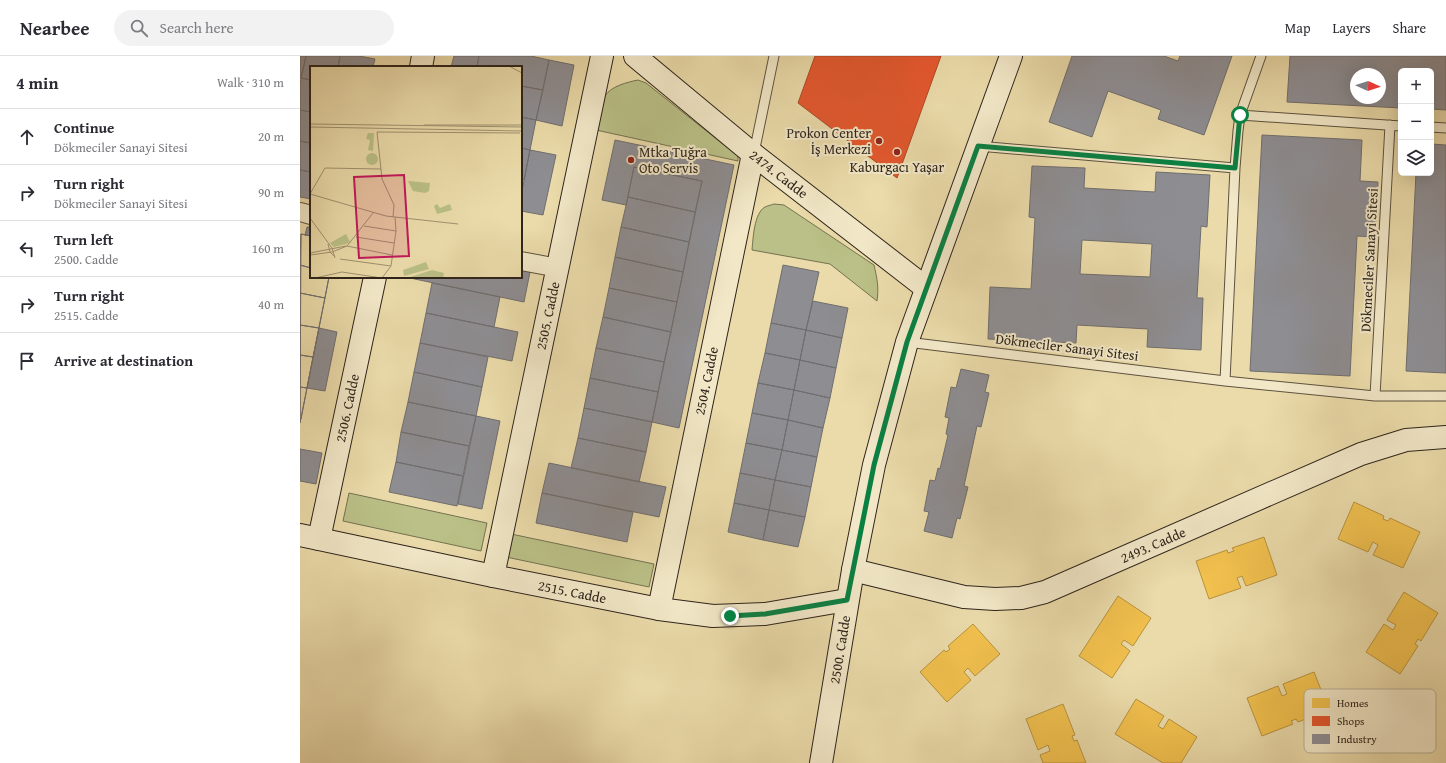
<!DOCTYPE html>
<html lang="en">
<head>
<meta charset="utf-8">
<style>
  body { margin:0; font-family:"Gentium Book Plus",serif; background:#f2f2f3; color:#2b2b33 }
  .controls { position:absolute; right:12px; top:12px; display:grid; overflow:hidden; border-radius:6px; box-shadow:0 4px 16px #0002 }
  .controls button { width:36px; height:36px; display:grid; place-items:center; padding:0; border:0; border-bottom:1px solid #e1e1e2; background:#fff; color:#2b2b33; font:20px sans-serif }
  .compass { position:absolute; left:1050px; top:12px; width:36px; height:36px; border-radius:50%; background:#fff; box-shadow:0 4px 16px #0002; rotate:93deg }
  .stop { position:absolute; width:12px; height:12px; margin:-9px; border:3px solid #0b8043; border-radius:50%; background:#fff }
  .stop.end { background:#0b8043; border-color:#fff; box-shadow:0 1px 4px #0008 }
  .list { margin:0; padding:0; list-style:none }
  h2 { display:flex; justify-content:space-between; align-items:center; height:52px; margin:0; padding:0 16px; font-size:17px }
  h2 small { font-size:13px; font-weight:400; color:#7c7c81 }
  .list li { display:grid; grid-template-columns:26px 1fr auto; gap:12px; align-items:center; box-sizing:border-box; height:56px; padding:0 16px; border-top:1px solid #e1e1e2 }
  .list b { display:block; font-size:15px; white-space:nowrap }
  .list p { margin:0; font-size:13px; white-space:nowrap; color:#7c7c81 }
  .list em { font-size:13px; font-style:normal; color:#7c7c81 }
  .icon { flex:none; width:22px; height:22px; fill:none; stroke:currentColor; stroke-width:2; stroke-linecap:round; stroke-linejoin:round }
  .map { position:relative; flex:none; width:1146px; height:707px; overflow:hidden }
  header { display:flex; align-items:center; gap:24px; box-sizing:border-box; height:56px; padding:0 20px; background:#fff; border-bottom:1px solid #e1e1e2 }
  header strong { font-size:19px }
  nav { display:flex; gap:22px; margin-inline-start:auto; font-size:14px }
  .search { width:280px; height:36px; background:#f2f2f3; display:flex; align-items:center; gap:10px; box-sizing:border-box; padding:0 14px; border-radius:22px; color:#7c7c81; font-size:15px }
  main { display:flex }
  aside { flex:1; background:#fff }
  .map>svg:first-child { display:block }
  .green { fill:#bac087; stroke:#747251 }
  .homes { fill:#f2c14e; stroke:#b7923f }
  .shops { fill:#e4572e; stroke:#ad4828 }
  .industry { fill:#8d8d92; stroke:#706e6e; fill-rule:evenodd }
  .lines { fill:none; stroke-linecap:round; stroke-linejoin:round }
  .lane-casing { stroke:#5d523f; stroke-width:11 }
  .street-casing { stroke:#5d523f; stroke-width:20 }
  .secondary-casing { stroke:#2e241b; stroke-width:24 }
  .lane { stroke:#f2e8c8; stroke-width:9 }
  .street { stroke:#f2e8c8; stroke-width:18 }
  .secondary { stroke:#f2e8c8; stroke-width:22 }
  .route { stroke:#0b8043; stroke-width:5 }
  .poi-dot { fill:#8f2418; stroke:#f2e8c8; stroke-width:1.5 }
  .labels { text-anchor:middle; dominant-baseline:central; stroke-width:4; stroke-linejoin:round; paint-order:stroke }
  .poi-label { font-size:14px; fill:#2e241b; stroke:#f2e8c8; text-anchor:end }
  .street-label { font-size:14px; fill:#2e241b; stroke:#f2e8c8 }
  .inset-road { fill:none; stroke:#9f9271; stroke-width:1 }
  .view { fill:#c2185b; fill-opacity:0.15; stroke:#c2185b; stroke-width:2 }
  .inset-edge { fill:none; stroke:#2e241b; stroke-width:2 }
  .key { fill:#f2e8c8; stroke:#b7ad94; stroke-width:1 }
  .key-label { font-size:11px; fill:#2e241b }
</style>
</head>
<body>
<header>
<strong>Nearbee</strong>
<div class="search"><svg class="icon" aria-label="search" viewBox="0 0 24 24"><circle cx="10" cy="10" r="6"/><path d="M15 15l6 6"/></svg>Search here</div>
<nav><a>Map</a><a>Layers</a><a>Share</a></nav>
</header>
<main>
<aside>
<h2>4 min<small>Walk · 310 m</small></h2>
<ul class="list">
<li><svg class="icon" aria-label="ahead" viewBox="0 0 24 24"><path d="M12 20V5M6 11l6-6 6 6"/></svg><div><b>Continue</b><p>Dökmeciler Sanayi Sitesi</p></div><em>20 m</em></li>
<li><svg class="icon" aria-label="right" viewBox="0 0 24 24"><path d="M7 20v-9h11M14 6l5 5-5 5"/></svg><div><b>Turn right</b><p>Dökmeciler Sanayi Sitesi</p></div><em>90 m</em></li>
<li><svg class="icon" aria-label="left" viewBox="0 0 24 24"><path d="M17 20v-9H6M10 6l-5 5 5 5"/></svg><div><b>Turn left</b><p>2500. Cadde</p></div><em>160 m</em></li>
<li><svg class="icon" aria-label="right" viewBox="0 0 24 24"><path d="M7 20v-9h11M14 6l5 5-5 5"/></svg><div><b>Turn right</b><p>2515. Cadde</p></div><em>40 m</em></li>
<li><svg class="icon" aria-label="arrive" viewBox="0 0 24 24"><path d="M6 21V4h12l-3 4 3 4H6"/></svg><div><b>Arrive at destination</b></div></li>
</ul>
</aside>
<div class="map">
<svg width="1146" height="707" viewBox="0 0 1146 707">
  <rect width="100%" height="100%" fill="#ebdbaa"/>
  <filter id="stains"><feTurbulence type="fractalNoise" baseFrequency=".005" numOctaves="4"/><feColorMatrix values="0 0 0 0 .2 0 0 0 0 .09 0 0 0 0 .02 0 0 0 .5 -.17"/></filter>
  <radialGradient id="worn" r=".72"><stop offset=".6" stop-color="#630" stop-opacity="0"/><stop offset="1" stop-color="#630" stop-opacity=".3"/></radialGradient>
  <path class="green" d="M338,24L346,27L438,100V105L296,74C298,66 301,46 305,40C311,30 328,26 338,24Z
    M474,148L484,149L574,209C577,222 579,231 577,245L530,208L452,194C453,183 454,157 465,151C467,150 471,149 474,148Z
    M49,437L187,467L181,495L43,465Z
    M211,478L354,508L349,531L206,501Z"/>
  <path class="homes" d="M1054,446L1084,460L1083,463L1088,465L1090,462L1120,476L1103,512L1073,499L1078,489L1073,486L1068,496L1038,483Z
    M964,481L977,519L946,530L942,520L937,522L941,532L909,543L896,505L927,494L928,497L934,495L932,492Z
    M1104,536L1138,557L1121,585L1118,583L1115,588L1118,590L1100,618L1066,596L1084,568L1093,574L1096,569L1087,564Z
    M818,540L851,562L833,590L824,584L821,588L830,595L812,622L779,600Z
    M673,568L700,598L675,620L668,612L664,616L671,624L647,646L620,616L644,594L646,596L650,593L648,590Z
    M1014,616L1029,654L998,666L996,663L991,665L993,668L962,680L947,642L978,630L982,640L987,638L983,628Z
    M836,643L864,660L858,670L863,673L869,663L897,681L881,707H863L815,678Z
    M763,648L775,679L772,680L774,685L777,684L786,707H743L740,699L750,695L748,689L738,694L726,663Z"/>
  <path class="shops" d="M515,0H641L597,122L498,47Z"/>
  <path class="industry" d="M0,0H6L1,22H0Z
    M6,0H40L38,11H11V24L1,22Z
    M40,0H59L75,3L73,11H38Z
    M154,0H179L177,11H151Z
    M179,0H231L249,4L243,34L221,30V11H177Z
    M772,0H864L878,5L880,0H932L904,79L858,63L861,54L808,35L792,81L749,66Z
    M990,0H1146V54L1131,53V15H1101V52L987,46ZM1056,18H1080V42H1056Z
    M249,4L274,9L262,70L236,64Z
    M1,22L11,24V56L0,54V29Z
    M221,30L243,34L236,64L221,61Z
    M0,54L11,56V87L0,85Z
    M221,61L236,64L230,94L221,92Z
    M962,79L1062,84L1060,125L1078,126L1075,181L1057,180L1050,320L950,315Z
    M315,84L434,109L379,372L352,366L402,125L334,111L326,149L302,144Z
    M0,85L11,87V116L0,114Z
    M1131,88L1146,89V317L1106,315L1116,117H1131Z
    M221,92L230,94L224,124L221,123Z
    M230,94L256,99L243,159L221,155V140Z
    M732,110L785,112L784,132L855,136L856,116L910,119L907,171L901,170L897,242H903L901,294L847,291L848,273L777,269L776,287L688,283L690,231L731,233L735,162L729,161ZM782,184L852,188L850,221L780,218Z
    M334,111L402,125L395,156L328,141Z
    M0,114L11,116V143L0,141Z
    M328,141L395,156L389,186L321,171Z
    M7,171H11V180L5,179Z
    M321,171L389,186L383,216L315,201Z
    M1,178L11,180V221H29L0,367Z
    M1,178L11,180V212L0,209Z
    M315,201L383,216L377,246L309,232Z
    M0,209L11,212V221H29L25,242L0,237Z
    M483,209L519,216L506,274L471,267Z
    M221,214L230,216L224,246L110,222L221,221Z
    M132,227L200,241L194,271L126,257Z
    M309,232L377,246L371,276L303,261Z
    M0,237L25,242L19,272L0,269Z
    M513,245L548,252L542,282L506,274Z
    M126,257L218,276L212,305L120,287Z
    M303,261L371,276L364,306L296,292Z
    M471,267L506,274L500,304L465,297Z
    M0,269L19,272L13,301L0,299Z
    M19,272L37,276L25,335L7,332Z
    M506,274L542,282L536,312L500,304Z
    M120,287L188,301L182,331L114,316Z
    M296,292L364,306L358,336L290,322Z
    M465,297L500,304L494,334L458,327Z
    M0,299L13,301L7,332L0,331Z
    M500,304L536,312L530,342L494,334Z
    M661,313L689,319L685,336L689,337L681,371L677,370L664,430L668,431L660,463L657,462L652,482L624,475L629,456L624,455L630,424L635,425L638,412L640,413L648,379L646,378L649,362L645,361L651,331L656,332Z
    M114,316L182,331L176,360L108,346Z
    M290,322L358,336L352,366L284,352Z
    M458,327L494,334L488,364L452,357Z
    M0,331L7,332L1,363H0Z
    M494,334L530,342L523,372L488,364Z
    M108,346L176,360L169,390L101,376Z
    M284,352L352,366L346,396L278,382Z
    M452,357L488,364L482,394L446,387Z
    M176,360L200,365L182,453L158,448Z
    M488,364L523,372L517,401L482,394Z
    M101,376L169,390L163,420L96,406Z
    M278,382L346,396L339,426L271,412Z
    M446,387L482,394L475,424L440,417Z
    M0,393L22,397L16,428L0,425Z
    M482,394L517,401L511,431L475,424Z
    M96,406L163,420L157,450L89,436Z
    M249,407L366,431L359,461L242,437Z
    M440,417L475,424L469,454L434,447Z
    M475,424L511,431L505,461L469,454Z
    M242,437L333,456L327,486L236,467Z
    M434,447L469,454L463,484L428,476Z
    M469,454L505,461L498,491L463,484Z"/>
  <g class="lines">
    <g class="lane-casing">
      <path id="lane" d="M940,59L1101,70
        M1131,71L1146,72
        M678,90L935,112
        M454,97L474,0
        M607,286L925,325L1075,340H1146
        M925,325L935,112L938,75L940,59L961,0
        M1075,340L1090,69"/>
    </g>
    <g class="street-casing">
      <path id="street" d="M0,156L11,159
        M221,205L258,212"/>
    </g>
    <g class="secondary-casing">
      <g id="secondary">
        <path id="s1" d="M335,0L453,98L626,232"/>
        <path d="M121,11L123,0"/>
        <path id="s2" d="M0,479L193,520L359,553L413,560L465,558L547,544"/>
        <path id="s3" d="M19,483L75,221"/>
        <path id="s4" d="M553,514L664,541L695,543L721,542L745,536L1061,398L1106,384L1146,381"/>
        <path id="s5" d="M193,520L302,0"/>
        <path id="s6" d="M359,553L453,98"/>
        <path id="s7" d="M521,707L553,514L574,409L607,286L711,0"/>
      </g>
    </g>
    <use href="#lane" class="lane"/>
    <use href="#street" class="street"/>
    <use href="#secondary" class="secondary"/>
  </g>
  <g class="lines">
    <path class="route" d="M430,560L465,558L547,544L574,409L607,286L678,90L935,112L940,59"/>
  </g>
  <g class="poi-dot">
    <circle cx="579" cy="85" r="4"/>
    <circle cx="597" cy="96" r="4"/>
    <circle cx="331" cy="104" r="4"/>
  </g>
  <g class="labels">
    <g class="poi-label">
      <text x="571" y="77">Prokon Center<tspan x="571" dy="16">İş Merkezi</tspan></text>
      <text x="339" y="96" text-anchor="start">Mtka Tuğra<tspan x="339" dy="16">Oto Servis</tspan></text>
      <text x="597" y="111" text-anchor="middle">Kaburgacı Yaşar</text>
    </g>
    <g class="street-label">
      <text stroke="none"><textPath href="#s1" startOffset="186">2474. Cadde</textPath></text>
      <text transform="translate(1069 204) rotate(-87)">Dökmeciler Sanayi Sitesi</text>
      <text stroke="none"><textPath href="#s5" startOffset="266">2505. Cadde</textPath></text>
      <text transform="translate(767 291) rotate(7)">Dökmeciler Sanayi Sitesi</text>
      <text stroke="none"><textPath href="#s6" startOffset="233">2504. Cadde</textPath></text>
      <text stroke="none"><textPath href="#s3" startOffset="134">2506. Cadde</textPath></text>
      <text stroke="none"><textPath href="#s4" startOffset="314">2493. Cadde</textPath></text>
      <text stroke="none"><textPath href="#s2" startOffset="278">2515. Cadde</textPath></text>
      <text stroke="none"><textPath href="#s7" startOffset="115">2500. Cadde</textPath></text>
    </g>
  </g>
  <g transform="translate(10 10)">
    <rect width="212" height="212" fill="#ebdbaa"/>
    <path d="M58,67H64L63,85L58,84L60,74L56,73ZM56 93a6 6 0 1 1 12 0a6 6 0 1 1-12 0ZM98,115L120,117L119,125L115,127L103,125ZM127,138L130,142L140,138L142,144L127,148L124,140ZM36,168L40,176L36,178L24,181L20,177ZM116,196L119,203L94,210L93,204ZM122,204L134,207L133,212H97Z" fill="#bac087"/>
    <path class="inset-road" d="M199,0L212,7M0,58L212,61M114,59H212M0,61L212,65M67,66L210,67M67,66L72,113L84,139L83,151M0,128L76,150L148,158M0,128L15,102L71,103M0,152L22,182L25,192M54,160L86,165M46,171L84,177M18,178L20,186L25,191M37,180L82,189M0,187L36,180M0,189L22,186L37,180L63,147M30,193L81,200M5,212L32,206L72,212M72,212L81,200L86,165L85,151"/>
    <path class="view" d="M94,109L99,190L49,192L44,111Z"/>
    <rect width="212" height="212" class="inset-edge"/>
  </g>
  <rect x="1004" y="633" width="132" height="64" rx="6" class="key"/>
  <rect x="1012" y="642" width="18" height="10" fill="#f2c14e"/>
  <rect x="1012" y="660" width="18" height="10" fill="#e4572e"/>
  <rect x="1012" y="678" width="18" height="10" fill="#8d8d92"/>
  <g class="key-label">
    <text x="1037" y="651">Homes</text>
    <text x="1037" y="669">Shops</text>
    <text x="1037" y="687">Industry</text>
  </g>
  <rect width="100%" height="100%" filter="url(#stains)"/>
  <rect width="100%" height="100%" fill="url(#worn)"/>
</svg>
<div class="controls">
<button>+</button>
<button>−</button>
<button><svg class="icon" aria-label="layers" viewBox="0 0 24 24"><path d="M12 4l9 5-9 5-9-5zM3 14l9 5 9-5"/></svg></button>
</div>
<svg class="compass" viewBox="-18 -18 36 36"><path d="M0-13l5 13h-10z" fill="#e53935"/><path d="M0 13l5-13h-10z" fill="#7c7c81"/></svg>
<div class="stop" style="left:940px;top:59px"></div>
<div class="stop end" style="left:430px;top:560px"></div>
</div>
</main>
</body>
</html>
